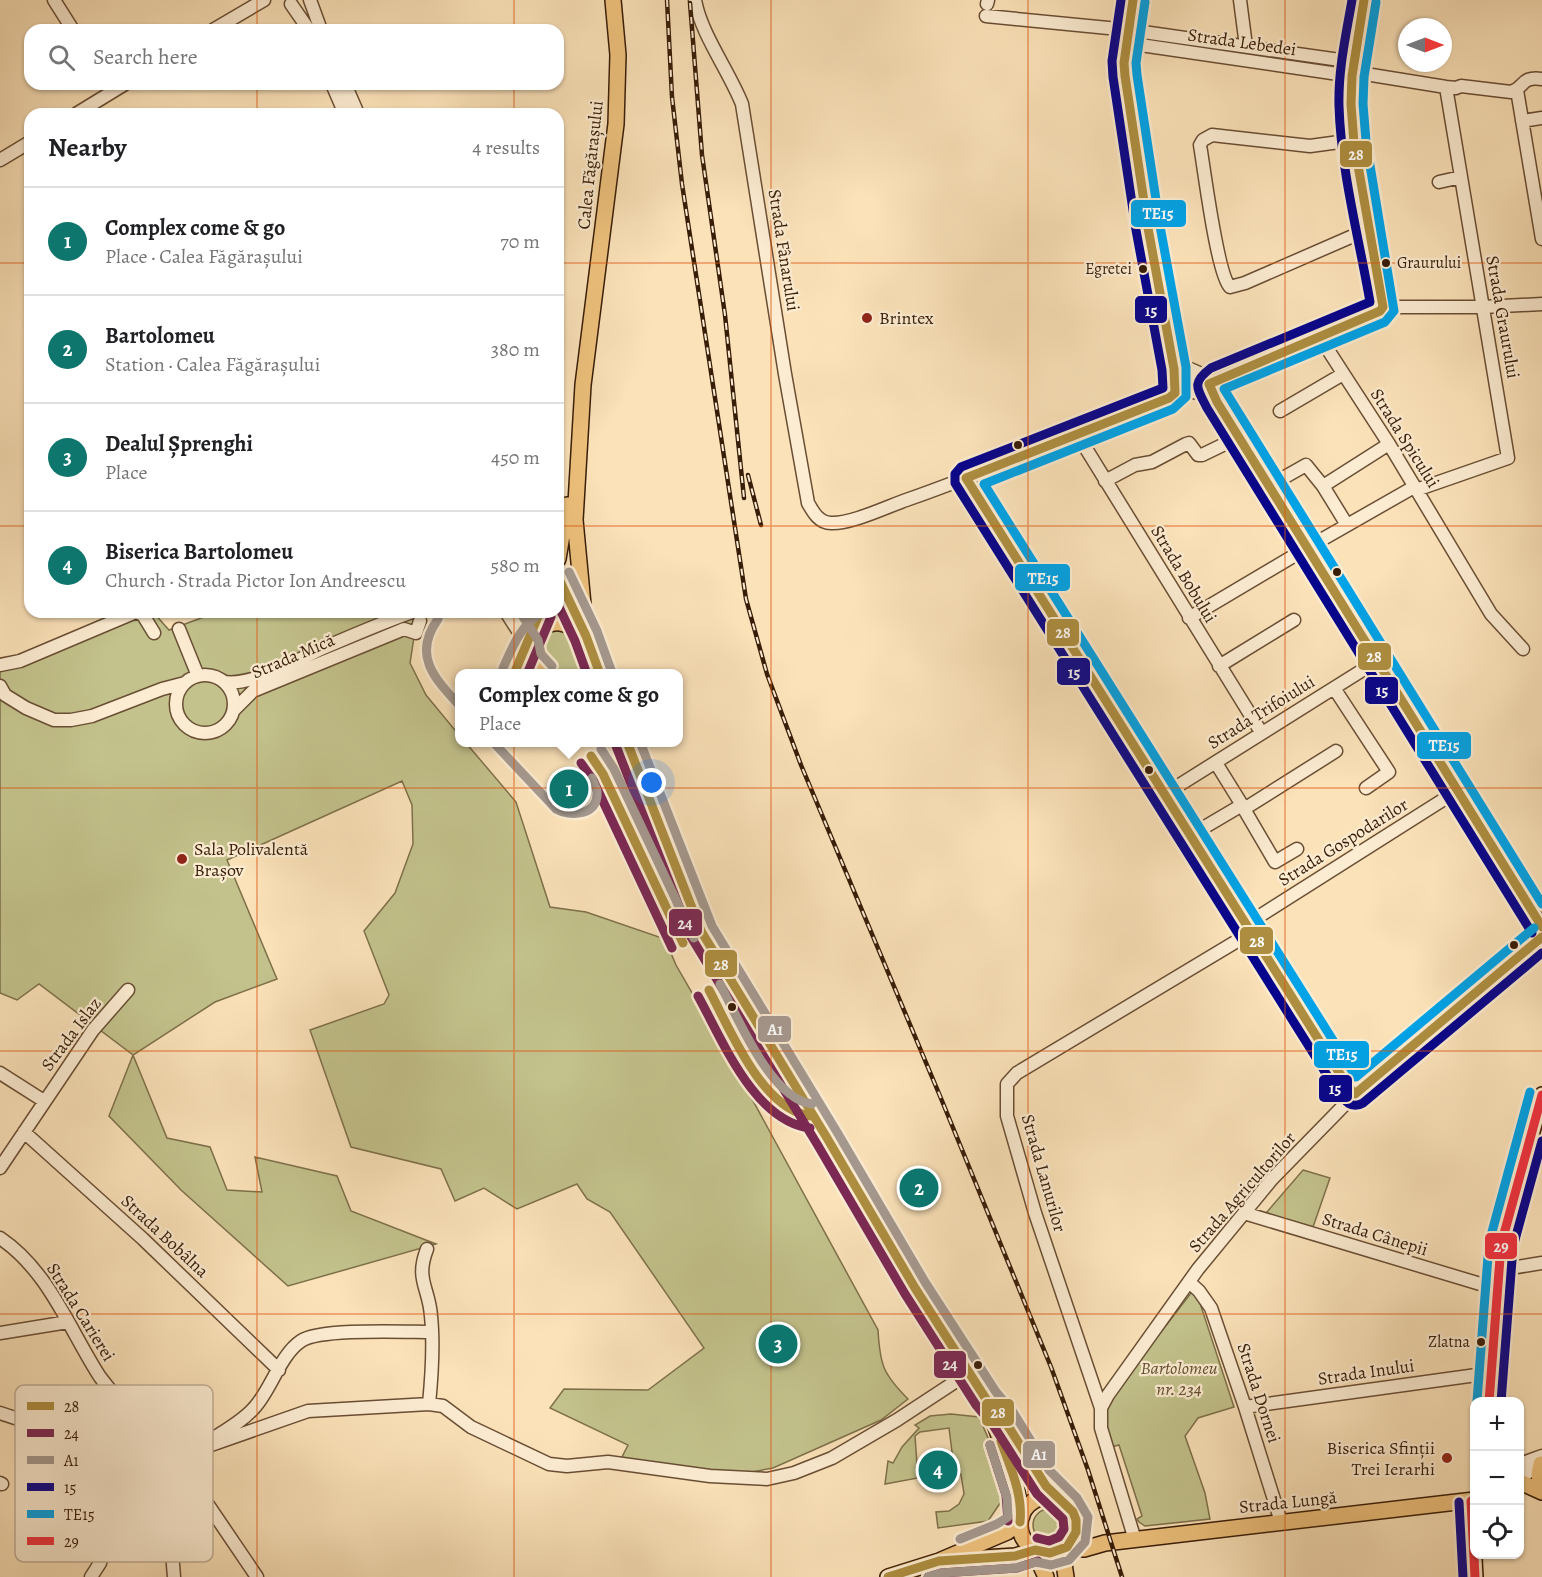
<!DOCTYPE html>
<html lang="en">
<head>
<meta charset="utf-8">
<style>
  body { margin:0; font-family:Alegreya,serif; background:#f2f2f2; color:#202124 }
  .controls { position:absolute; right:18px; bottom:18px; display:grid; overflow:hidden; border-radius:12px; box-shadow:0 2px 4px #0004 }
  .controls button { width:54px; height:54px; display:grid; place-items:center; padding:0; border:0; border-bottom:2px solid #e0e0e0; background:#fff; color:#202124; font:30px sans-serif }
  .compass { position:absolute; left:1398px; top:18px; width:54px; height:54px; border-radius:50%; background:#fff; box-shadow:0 2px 4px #0004; rotate:90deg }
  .you { position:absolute; left:652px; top:783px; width:21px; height:21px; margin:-15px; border:4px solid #fff; border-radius:50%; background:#1a73e8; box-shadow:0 0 0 9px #1a73e833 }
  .badge { display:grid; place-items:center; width:39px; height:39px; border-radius:50%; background:#0f766e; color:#fff; font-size:20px; font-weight:700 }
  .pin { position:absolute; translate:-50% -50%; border:3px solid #fff; box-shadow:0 2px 6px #0006 }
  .popup { position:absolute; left:455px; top:669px; width:228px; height:78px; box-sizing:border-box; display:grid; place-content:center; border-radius:12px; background:#fff; filter:drop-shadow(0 2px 4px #0005); font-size:20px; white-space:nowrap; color:#757577 }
  .popup b { font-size:22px; color:#202124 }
  .popup::after { content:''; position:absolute; left:50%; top:100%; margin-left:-12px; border:12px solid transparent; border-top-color:#fff }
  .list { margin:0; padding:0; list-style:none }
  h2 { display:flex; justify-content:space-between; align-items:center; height:78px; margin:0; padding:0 24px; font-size:26px }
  h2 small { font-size:20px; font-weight:400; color:#757577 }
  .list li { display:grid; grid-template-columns:39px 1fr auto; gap:18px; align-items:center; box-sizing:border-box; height:108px; padding:0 24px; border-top:2px solid #e0e0e0 }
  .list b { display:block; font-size:22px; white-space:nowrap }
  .list p { margin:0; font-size:20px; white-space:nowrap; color:#757577 }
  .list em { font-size:20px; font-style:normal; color:#757577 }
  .icon { flex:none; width:33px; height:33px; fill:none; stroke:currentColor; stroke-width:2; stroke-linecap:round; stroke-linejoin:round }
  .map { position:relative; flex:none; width:1542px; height:1577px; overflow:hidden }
  .search { position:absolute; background:#fff; box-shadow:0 2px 4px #0004; left:24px; top:24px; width:540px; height:66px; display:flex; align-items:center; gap:15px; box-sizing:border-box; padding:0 21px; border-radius:18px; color:#757577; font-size:22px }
  .panel { position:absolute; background:#fff; box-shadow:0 2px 4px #0004; left:24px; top:108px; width:540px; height:510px; border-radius:18px }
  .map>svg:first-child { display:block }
  .green { fill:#c3c28c; stroke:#7e704a; stroke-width:1.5 }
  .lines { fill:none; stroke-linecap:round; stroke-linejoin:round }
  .minor-casing { stroke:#694e34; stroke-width:15 }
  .major-casing { stroke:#381d08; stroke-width:18 }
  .minor { stroke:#fcecd2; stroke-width:12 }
  .major { stroke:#eec17c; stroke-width:15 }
  .rail-casing { stroke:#381d08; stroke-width:4.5 }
  .rail { stroke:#fcecd2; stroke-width:2; stroke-dasharray:7; stroke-linecap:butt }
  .bus-1-casing { stroke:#fcecd2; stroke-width:14 }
  .bus-2-casing { stroke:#fcecd2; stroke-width:14 }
  .bus-3-casing { stroke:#fcecd2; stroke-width:14 }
  .bus-4-casing { stroke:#fcecd2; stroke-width:14 }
  .bus-5-casing { stroke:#fcecd2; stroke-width:14 }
  .bus-6-casing { stroke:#fcecd2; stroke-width:14 }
  .bus-1 { stroke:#ad8e40; stroke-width:9 }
  .bus-2 { stroke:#7b2854; stroke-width:9 }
  .bus-3 { stroke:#a59990; stroke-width:9 }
  .bus-4 { stroke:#06048c; stroke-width:9 }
  .bus-5 { stroke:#00a3e8; stroke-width:9 }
  .bus-6 { stroke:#ef3341; stroke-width:9 }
  .grid { fill:none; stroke:#df560c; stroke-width:1.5; stroke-opacity:0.55 }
  .bus-dot { fill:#381d08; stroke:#fcecd2; stroke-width:2 }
  .poi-dot { fill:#8f2418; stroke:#fcecd2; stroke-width:2 }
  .labels { text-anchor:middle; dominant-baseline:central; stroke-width:4.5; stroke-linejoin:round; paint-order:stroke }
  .bus-label { font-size:16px; fill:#381d08; stroke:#fcecd2; text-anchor:end }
  .street-label { font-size:18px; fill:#381d08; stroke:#fcecd2 }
  .poi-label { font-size:18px; fill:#381d08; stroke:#fcecd2; text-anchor:start }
  .park-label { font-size:18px; font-style:italic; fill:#624f30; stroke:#fcecd2 }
  .key { fill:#fcecd2; stroke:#c1ae95; stroke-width:1.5 }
  .key-label { font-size:16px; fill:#381d08 }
  .line-badge { stroke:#fcecd2; stroke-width:2 }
  .badge-label { font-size:16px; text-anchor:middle; font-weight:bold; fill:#fff }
</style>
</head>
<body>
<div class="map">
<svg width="1542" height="1577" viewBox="0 0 1542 1577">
  <rect width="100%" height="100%" fill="#fbe2b9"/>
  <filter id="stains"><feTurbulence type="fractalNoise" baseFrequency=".00333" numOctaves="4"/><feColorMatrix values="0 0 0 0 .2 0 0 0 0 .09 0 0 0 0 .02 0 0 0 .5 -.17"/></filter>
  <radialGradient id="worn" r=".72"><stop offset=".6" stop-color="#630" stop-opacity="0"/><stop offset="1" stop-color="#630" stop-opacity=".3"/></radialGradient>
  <path class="green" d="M130,612H153L169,630L217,612H418L410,663L426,695L459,735L460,742L466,743L516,802L550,907L586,912L665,939L676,965L733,1064L878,1330C880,1365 883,1374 908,1399L881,1420L773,1468L735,1475L621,1459L628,1445L550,1408L564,1389L648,1390L704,1348L610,1212L587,1199L577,1184L517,1209L484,1188L455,1201L441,1169L351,1147L310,1030L384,1004L389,995L364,931L395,893L413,844L412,805L402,781L227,860L277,979L215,1002L133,1055L167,1138L210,1147L227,1190L262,1192L255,1157L337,1176L351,1211L436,1244L288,1286L181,1190L109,1116L133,1055L39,984L17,1000L0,993V666Z
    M547,628L569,630L577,641L589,673H549C534,657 524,645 547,628Z
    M1303,1170L1330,1178L1313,1227L1266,1213Z
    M1191,1293L1197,1294L1234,1407L1198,1418L1185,1436L1205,1493L1210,1519L1145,1526L1139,1522L1137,1519L1142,1516L1119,1445L1111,1447C1108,1433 1104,1417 1109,1403L1144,1354Z
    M951,1414L979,1417L992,1447L1005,1496L988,1521L938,1528L936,1512L949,1511L959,1504L964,1494L961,1475L954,1468L949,1428L920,1432L915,1436L918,1478L885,1484L888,1461L893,1463L902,1447L919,1428L915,1425L930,1416Z
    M1033 1525a16 16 0 1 1 32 0a16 16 0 1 1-32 0Z"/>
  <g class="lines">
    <g class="minor-casing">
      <path id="minor" d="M54,0L73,30
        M310,0L321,30
        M695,0C701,34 729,71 742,104L785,374L808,503C813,512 819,523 831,523C852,524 888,506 909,499C997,468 1082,431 1169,398L1193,392
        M1133,0L1124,63L1125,76L1148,228L1174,369L1175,393
        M1240,0L1246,46
        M1364,0L1352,76L1351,104L1354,143L1383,307
        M291,4L309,30
        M987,4L988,0
        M986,16L1129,30L1354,62
        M213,30L264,0
        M1127,43L1352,76
        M1353,72L1446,87L1456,88L1461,86L1511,92C1525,88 1520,76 1542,79
        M332,84L345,114
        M345,84L358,114
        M1517,90L1542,239
        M76,114L125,84
        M1522,121L1542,118
        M1354,140L1310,146L1212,135L1203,140L1200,145C1204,168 1217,274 1230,287L1245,283L1369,229
        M0,160L30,142
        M1439,182L1461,177
        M1319,336L1389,444L1491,614L1523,649
        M1171,352L1188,368L1206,376L1209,385L1203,393H1197L1191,390L1189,382
        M1209,384L1380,311L1383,307H1483L1542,304
        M1209,385L1217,402L1542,927
        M1280,411L1343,374
        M1077,434L1261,732
        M966,478L1347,1085L1355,1094
        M1105,481L1135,465L1152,462L1186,444L1189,443L1198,455H1202L1239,437
        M1269,486L1306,465L1323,486L1389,444
        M1323,486L1347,525
        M1416,490L1508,458L1446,87
        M558,577L583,630
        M506,612L527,645
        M1189,618L1307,548L1414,487
        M179,629L198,676
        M0,665L20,661L136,612L143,615L154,633
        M1219,666L1294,620
        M176 704a29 29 0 1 1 58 0a29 29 0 1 1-58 0Z
        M224,682C253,686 295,661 321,649C351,636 381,623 412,612
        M0,686L5,695L26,708L54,720H71L92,716L162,689L185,683
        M1334,688L1389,772L1366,788
        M234,710L253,691L404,629L416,633L420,621
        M1165,794L1377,661
        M1242,805L1244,809L1336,751
        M1244,809L1275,862L1297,849
        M1203,828L1242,805L1216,763
        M1247,924L1457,791
        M0,1073L44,1101
        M24,1132L143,1239L279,1370
        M1527,1147L1542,1145
        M0,1168L93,1030L128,990
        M1244,1213L1497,1289
        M0,1238C49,1271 69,1329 100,1377L111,1391L177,1459L257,1577
        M427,1249C415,1280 429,1287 431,1316C434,1345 432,1374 429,1404
        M1498,1270L1542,1263
        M1189,1282L1199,1291L1211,1308L1245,1407L1281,1522
        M0,1333L68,1322
        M1245,1407L1491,1373
        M1101,1408L1035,1213L1007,1116V1084L1017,1073L1252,932
        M0,1413L97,1445L135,1449L170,1462L191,1452L308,1411L429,1404L443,1406L471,1427L549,1464L567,1466L608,1462L710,1476L767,1479L794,1473L832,1458L897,1420L970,1372
        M206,1443C222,1432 241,1423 254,1408C271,1390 280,1355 301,1341C320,1328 405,1332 432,1332
        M1520,1464L1542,1456
        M1520,1478L1542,1463
        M0,1483L2,1484
        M1135,1540L1101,1428V1408L1108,1395L1198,1269L1272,1179L1355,1094L1542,937
        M91,1577L100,1563L106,1539L99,1486L92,1467L97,1445
        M174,1577L169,1515L173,1508L199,1490"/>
    </g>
    <g class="major-casing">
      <path id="major" d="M558,559L567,505
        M540,612C528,642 518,647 543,674
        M530,635C553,617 564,620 586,636
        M600,674L586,636L575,520L583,385L616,124L618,55L613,0
        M604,742C631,777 640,822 657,862C665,881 677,898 689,914
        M627,742L701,931L827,1138L915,1288L986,1399L1003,1418L1039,1477L1062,1500
        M1489,1402L1501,1245L1542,1095
        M989,1407L1015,1482L1022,1516
        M1541,1464L1539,1475L1542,1488
        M1520,1482L1542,1492
        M1020 1525a28 28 0 1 1 56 0a28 28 0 1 1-56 0Z
        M1471,1501L1475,1577
        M1067,1547L1084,1549L1105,1543L1474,1500
        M1062,1550L1066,1577
        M1038,1552L1040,1564L1046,1577
        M951,1560L1015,1556L1035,1550
        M888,1577L939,1561L1007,1532L1020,1522"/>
    </g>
    <use href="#minor" class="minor"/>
    <use href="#major" class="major"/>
    <g class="rail-casing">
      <path id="rail" d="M667,0L672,97L682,184L746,599L767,674L801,765L940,1096L1051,1367L1088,1470L1122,1577
        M690,3L702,155L725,315L744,498
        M748,475L761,525"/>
    </g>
    <use href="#rail" class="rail"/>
    <g class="bus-1-casing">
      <path id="bus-1" d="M1364,0L1352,76L1351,104L1354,143L1383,307
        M1209,384L1217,402L1542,927
        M1209,384L1380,311L1383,307
        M966,478L1347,1085L1355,1094
        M966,478L1169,398L1175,393L1174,369L1148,228L1125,76L1124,63L1133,0
        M558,577L586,636L600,674
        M514,674L540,612
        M627,742L701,931L827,1138L915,1288L986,1399L1003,1418L1046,1486L1073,1512L1076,1520V1532L1067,1547L1050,1553L1035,1550
        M591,756L603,774L683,943
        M709,990C730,1029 762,1110 811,1116
        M1355,1094L1542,937
        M1001,1441C1010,1467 1023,1494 1020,1522
        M888,1577L939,1561L1015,1556L1035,1550"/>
    </g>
    <g class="bus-2-casing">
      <path id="bus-2" d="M558,605L575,641L587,674
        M527,674L551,617
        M616,746L691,937L817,1144L905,1294L976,1405L993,1425L1037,1494L1063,1519L1064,1529L1059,1537L1049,1541L1037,1538
        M581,763L593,780L672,948
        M698,996C722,1039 754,1121 810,1128
        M990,1445L1006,1495L1008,1521
        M928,1577L941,1573L1017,1568L1038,1561"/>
    </g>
    <g class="bus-3-casing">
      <path id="bus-3" d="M569,572L597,631L611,670
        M520,612L538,640L541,654L552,666
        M438,619C412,655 434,678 460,706
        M503,668C513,646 521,624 543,612
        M493,742L556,809C570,817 599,816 597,792C597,788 593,783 592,778
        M640,742L712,926L837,1132L925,1282L996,1392L1013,1412L1049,1470L1077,1498L1088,1517L1085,1542L1069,1560L1051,1565L1036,1562L1016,1568L941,1573L928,1577
        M601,749L614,769L694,938
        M720,984C738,1018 771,1099 812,1104
        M960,1539L997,1524L1008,1517L1007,1498L990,1445"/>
    </g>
    <g class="bus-4-casing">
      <path id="bus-4" d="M1121,0L1112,61L1113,77L1136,230L1162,370L1163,388L961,467L955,474V483L1337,1091C1344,1100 1351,1110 1363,1103L1542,953
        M1352,0C1346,35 1338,70 1339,106C1341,171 1359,238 1370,302L1211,368C1191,383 1197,388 1207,408L1532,933
        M1501,1402L1513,1247L1542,1141
        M1459,1502L1463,1577"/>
    </g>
    <g class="bus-5-casing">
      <path id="bus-5" d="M1145,2L1136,63L1137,75L1160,226L1186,367V397L1173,409L984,484L1356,1077L1534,928
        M1376,2L1364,77L1363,104L1366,141L1394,311L1385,322L1224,389L1542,904
        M1477,1401L1489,1243L1530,1092"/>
    </g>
    <g class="bus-6-casing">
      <path id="bus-6" d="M1489,1402L1501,1245L1542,1095
        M1471,1501L1475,1577"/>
    </g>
    <use href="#bus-1" class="bus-1"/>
    <use href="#bus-2" class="bus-2"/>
    <use href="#bus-3" class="bus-3"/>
    <use href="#bus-4" class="bus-4"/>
    <use href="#bus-5" class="bus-5"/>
    <use href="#bus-6" class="bus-6"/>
  </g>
  <path class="grid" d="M257,0V30M514,0V30M771,0V1577M1028,0V1577M1285,0V1577M257,84V114M514,84V114M0,263H30M558,263H1542M0,526H30M558,526H1542M257,612V1577M514,612V1577M0,788H1542M0,1051H1542M0,1314H1542"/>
  <g class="bus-dot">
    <circle cx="1386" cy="263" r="5"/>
    <circle cx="1143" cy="269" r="5"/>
    <circle cx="1018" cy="445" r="5"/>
    <circle cx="1337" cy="572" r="5"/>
    <circle cx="1149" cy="770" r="5"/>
    <circle cx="1514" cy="945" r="5"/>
    <circle cx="732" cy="1007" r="5"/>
    <circle cx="1481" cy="1342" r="5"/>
    <circle cx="978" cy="1365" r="5"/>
  </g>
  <g class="poi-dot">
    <circle cx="867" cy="318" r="6"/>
    <circle cx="182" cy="859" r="6"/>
    <circle cx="1447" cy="1458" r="6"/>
  </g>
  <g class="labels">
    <g class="bus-label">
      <text x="1397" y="263" text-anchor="start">Graurului</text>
      <text x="1132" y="269">Egretei</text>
      <text x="1470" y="1342">Zlatna</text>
    </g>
    <g class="street-label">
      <text transform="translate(1242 42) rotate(8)">Strada Lebedei</text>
      <text transform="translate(590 165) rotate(-84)">Calea Făgărașului</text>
      <text transform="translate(784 250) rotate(81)">Strada Fânarului</text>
      <text transform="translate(1503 317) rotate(80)">Strada Graurului</text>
      <text transform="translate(1405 438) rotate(58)">Strada Spicului</text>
      <text transform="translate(1184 574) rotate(59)">Strada Bobului</text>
      <text transform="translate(293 656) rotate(-23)">Strada Mică</text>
      <text transform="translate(1261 712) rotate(-32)">Strada Trifoiului</text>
      <text transform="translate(1343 842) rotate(-32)">Strada Gospodarilor</text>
      <text transform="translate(71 1034) rotate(-53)">Strada Islaz</text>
      <text transform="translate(1044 1173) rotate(74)">Strada Lanurilor</text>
      <text transform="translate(1242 1192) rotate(-49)">Strada Agricultorilor</text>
      <text transform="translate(1375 1234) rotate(17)">Strada Cânepii</text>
      <text transform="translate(165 1236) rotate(43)">Strada Bobâlna</text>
      <text transform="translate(81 1312) rotate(58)">Strada Carierei</text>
      <text transform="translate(1366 1372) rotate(-8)">Strada Inului</text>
      <text transform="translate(1259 1393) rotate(72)">Strada Dornei</text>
      <text transform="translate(1288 1502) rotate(-6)">Strada Lungă</text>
    </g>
    <g class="poi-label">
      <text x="879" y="318">Brintex</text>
      <text x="194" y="849">Sala Polivalentă<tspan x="194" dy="21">Brașov</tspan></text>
      <text x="1435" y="1448" text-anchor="end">Biserica Sfinții<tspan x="1435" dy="21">Trei Ierarhi</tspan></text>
    </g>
    <g class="park-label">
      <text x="1179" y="1368">Bartolomeu<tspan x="1179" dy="21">nr. 234</tspan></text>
    </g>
  </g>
  <rect x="15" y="1385" width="198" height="177" rx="9" class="key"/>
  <rect x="27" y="1402" width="27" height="8" fill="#ad8e40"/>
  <rect x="27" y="1429" width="27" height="8" fill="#7b2854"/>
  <rect x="27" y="1456" width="27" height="8" fill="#a59990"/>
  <rect x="27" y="1483" width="27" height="8" fill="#06048c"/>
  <rect x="27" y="1510" width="27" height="8" fill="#00a3e8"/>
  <rect x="27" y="1537" width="27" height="8" fill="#ef3341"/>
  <g class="key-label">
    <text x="64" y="1412">28</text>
    <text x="64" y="1439">24</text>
    <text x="64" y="1466">A1</text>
    <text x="64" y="1493">15</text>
    <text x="64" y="1520">TE15</text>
    <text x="64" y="1547">29</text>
  </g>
  <g class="line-badge">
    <rect x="1339" y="140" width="34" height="28" rx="6" fill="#ad8e40"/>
    <rect x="1130" y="199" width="57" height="29" rx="6" fill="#00a3e8"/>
    <rect x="1134" y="295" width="34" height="29" rx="6" fill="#06048c"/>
    <rect x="1014" y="563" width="57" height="29" rx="6" fill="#00a3e8"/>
    <rect x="1046" y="618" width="34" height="29" rx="6" fill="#ad8e40"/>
    <rect x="1357" y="642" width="35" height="29" rx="6" fill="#ad8e40"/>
    <rect x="1056" y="657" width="35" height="29" rx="6" fill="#06048c"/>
    <rect x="1364" y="676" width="35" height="29" rx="6" fill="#06048c"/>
    <rect x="1416" y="731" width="56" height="29" rx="6" fill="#00a3e8"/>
    <rect x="668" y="908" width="35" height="29" rx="6" fill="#7b2854"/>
    <rect x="1239" y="926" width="35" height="29" rx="6" fill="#ad8e40"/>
    <rect x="704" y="949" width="34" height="29" rx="6" fill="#ad8e40"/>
    <rect x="757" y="1015" width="35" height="28" rx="6" fill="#a59990"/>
    <rect x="1313" y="1040" width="57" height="29" rx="6" fill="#00a3e8"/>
    <rect x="1318" y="1074" width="35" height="29" rx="6" fill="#06048c"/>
    <rect x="1484" y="1232" width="34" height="28" rx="6" fill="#ef3341"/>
    <rect x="933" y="1350" width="34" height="29" rx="6" fill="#7b2854"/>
    <rect x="981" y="1398" width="34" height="29" rx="6" fill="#ad8e40"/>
    <rect x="1022" y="1440" width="34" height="29" rx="6" fill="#a59990"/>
  </g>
  <g class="badge-label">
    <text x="1356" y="160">28</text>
    <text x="1158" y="219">TE15</text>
    <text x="1151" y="316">15</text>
    <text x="1043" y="584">TE15</text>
    <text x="1063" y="638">28</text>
    <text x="1374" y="662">28</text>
    <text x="1074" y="678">15</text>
    <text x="1382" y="696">15</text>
    <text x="1444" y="751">TE15</text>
    <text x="685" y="929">24</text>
    <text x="1257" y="947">28</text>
    <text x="721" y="970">28</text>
    <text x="775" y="1035">A1</text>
    <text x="1342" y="1060">TE15</text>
    <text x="1335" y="1094">15</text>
    <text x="1501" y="1252">29</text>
    <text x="950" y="1370">24</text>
    <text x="998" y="1418">28</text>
    <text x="1039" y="1460">A1</text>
  </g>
  <rect width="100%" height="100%" filter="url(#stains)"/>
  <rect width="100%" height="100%" fill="url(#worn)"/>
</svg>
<div class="controls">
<button>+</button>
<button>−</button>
<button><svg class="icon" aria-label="locate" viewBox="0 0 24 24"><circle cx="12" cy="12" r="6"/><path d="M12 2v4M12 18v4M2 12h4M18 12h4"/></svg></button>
</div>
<svg class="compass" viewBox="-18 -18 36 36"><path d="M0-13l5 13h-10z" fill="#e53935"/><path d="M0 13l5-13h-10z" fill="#757577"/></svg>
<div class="you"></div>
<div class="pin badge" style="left:569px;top:789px">1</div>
<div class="popup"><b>Complex come &amp; go</b>Place</div>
<div class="pin badge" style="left:919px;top:1188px">2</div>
<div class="pin badge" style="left:778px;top:1344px">3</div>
<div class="pin badge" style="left:938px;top:1470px">4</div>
<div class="search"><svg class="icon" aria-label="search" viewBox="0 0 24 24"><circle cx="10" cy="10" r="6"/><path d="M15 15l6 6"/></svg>Search here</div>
<section class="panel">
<h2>Nearby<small>4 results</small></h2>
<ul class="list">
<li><span class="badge">1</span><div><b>Complex come &amp; go</b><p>Place · Calea Făgărașului</p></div><em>70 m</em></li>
<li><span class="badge">2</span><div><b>Bartolomeu</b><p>Station · Calea Făgărașului</p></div><em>380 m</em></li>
<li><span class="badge">3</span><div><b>Dealul Șprenghi</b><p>Place</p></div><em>450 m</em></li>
<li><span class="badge">4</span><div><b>Biserica Bartolomeu</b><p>Church · Strada Pictor Ion Andreescu</p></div><em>580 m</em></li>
</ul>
</section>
</div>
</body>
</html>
